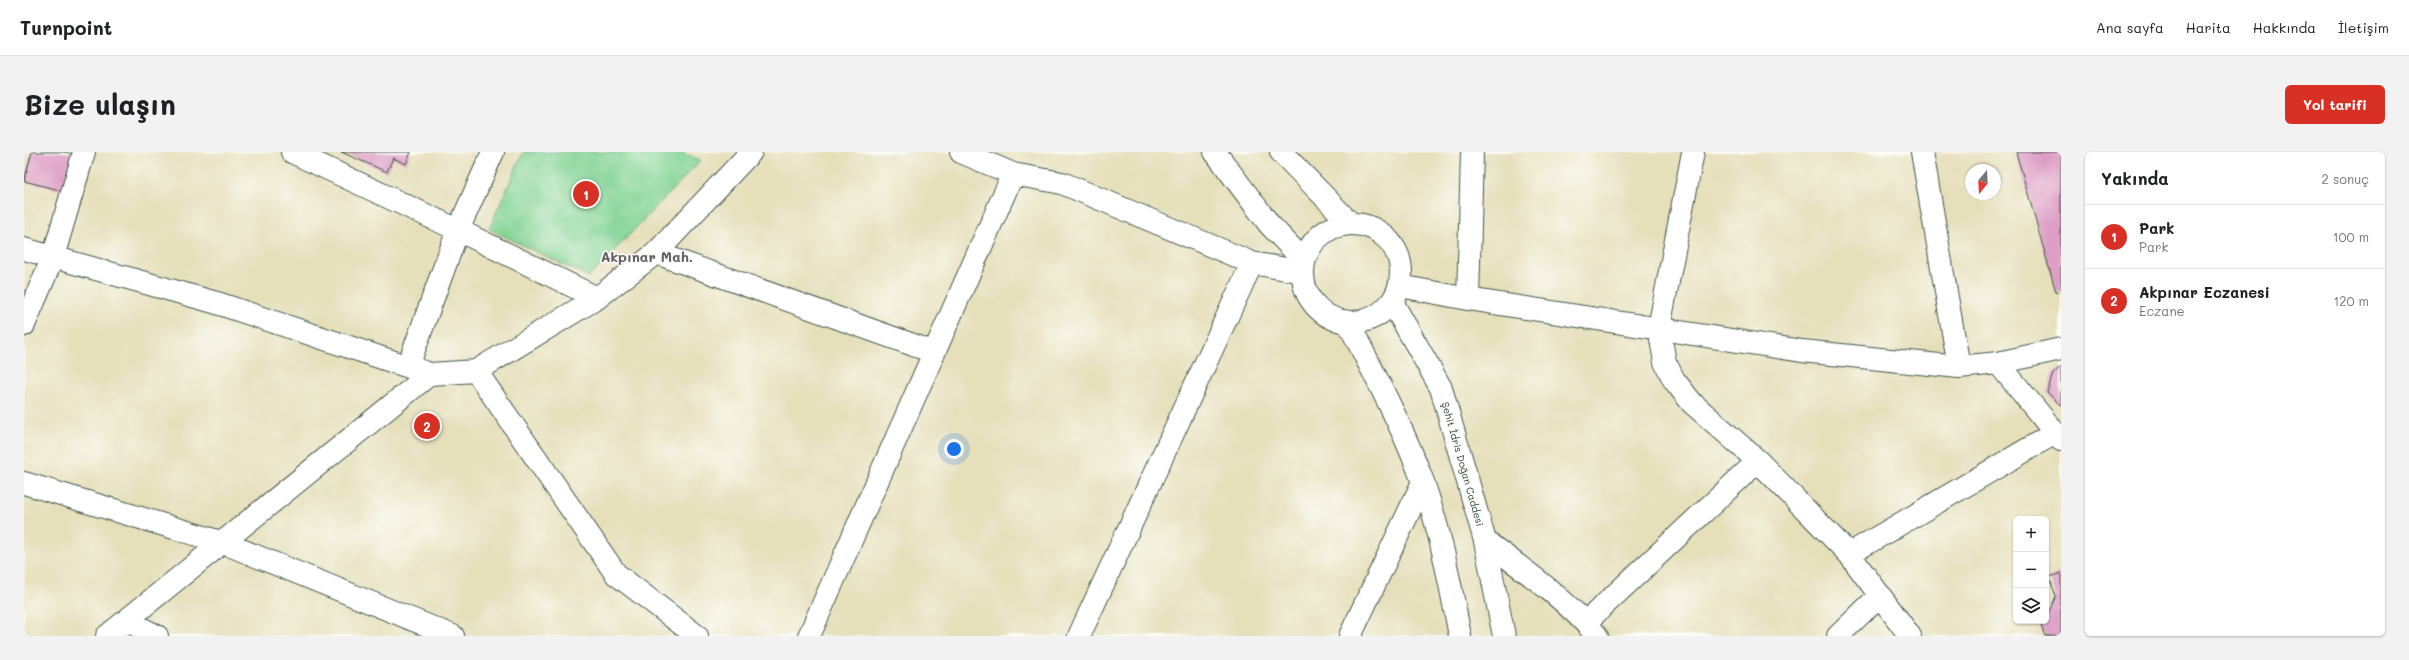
<!DOCTYPE html>
<html lang="tr">
<head>
<meta charset="utf-8">
<style>
  body { margin:0; font-family:Mali,sans-serif; background:#f2f2f2; color:#202124 }
  .controls { position:absolute; right:12px; bottom:12px; display:grid; overflow:hidden; border-radius:6px; box-shadow:0 1px 3px #0004 }
  .controls button { width:36px; height:36px; display:grid; place-items:center; padding:0; border:0; border-bottom:1px solid #e0e0e0; background:#fff; color:#202124; font:20px sans-serif }
  .compass { position:absolute; left:1941px; top:12px; width:36px; height:36px; border-radius:50%; background:#fff; box-shadow:0 1px 3px #0004; rotate:198deg }
  .you { position:absolute; left:930px; top:297px; width:14px; height:14px; margin:-10px; border:3px solid #fff; border-radius:50%; background:#1a73e8; box-shadow:0 0 0 6px #1a73e833 }
  .badge { display:grid; place-items:center; width:26px; height:26px; border-radius:50%; background:#d93025; color:#fff; font-size:13px; font-weight:700 }
  .pin { position:absolute; translate:-50% -50%; border:2px solid #fff; box-shadow:0 1px 4px #0006 }
  .list { margin:0; padding:0; list-style:none }
  h2 { display:flex; justify-content:space-between; align-items:center; height:52px; margin:0; padding:0 16px; font-size:17px }
  h2 small { font-size:13px; font-weight:400; color:#757577 }
  .list li { display:grid; grid-template-columns:26px 1fr auto; gap:12px; align-items:center; box-sizing:border-box; height:64px; padding:0 16px; border-top:1px solid #e0e0e0 }
  .list b { display:block; font-size:15px; white-space:nowrap }
  .list p { margin:0; font-size:13px; white-space:nowrap; color:#757577 }
  .list em { font-size:13px; font-style:normal; color:#757577 }
  .icon { flex:none; width:22px; height:22px; fill:none; stroke:currentColor; stroke-width:2; stroke-linecap:round; stroke-linejoin:round }
  .map { position:relative; flex:none; width:2037px; height:484px; overflow:hidden; border-radius:6px }
  header { display:flex; align-items:center; gap:24px; box-sizing:border-box; height:56px; padding:0 20px; background:#fff; border-bottom:1px solid #e0e0e0 }
  header strong { font-size:19px }
  nav { display:flex; gap:22px; margin-inline-start:auto; font-size:14px }
  .intro { display:flex; align-items:center; justify-content:space-between; box-sizing:border-box; height:96px; padding:0 24px }
  h1 { margin:0; font-size:28px }
  .button { padding:10px 18px; border-radius:6px; background:#d93025; color:#fff; font-size:14px; font-weight:700 }
  main { display:flex; gap:24px; padding:0 24px }
  aside { flex:1; background:#fff; border-radius:6px; box-shadow:0 1px 3px #0004 }
  .map>svg:first-child { display:block }
  .green { fill:#81d394; stroke:#508864 }
  .building { fill:#dd9cc5 }
  .lines { fill:none; stroke-linecap:round; stroke-linejoin:round }
  .minor-casing { stroke:#3d5548; stroke-width:24 }
  .tertiary-casing { stroke:#3d5548; stroke-width:24 }
  .secondary-casing { stroke:#3d5548; stroke-width:24 }
  .minor { stroke:#fff; stroke-width:22 }
  .tertiary { stroke:#fff; stroke-width:22 }
  .secondary { stroke:#fff; stroke-width:22 }
  .labels { text-anchor:middle; dominant-baseline:central; stroke-width:3; stroke-linejoin:round; paint-order:stroke }
  .street-label { font-size:10px; fill:#1f3d34; stroke:#fdfcf7 }
  .district-label { font-size:14px; font-weight:bold; fill:#625e67; stroke:#fdfcf7 }
</style>
</head>
<body>
<header>
<strong>Turnpoint</strong>
<nav><a>Ana sayfa</a><a>Harita</a><a>Hakkında</a><a>İletişim</a></nav>
</header>
<div class="intro"><h1>Bize ulaşın</h1><a class="button">Yol tarifi</a></div>
<main>
<div class="map">
<svg width="2037" height="484" viewBox="0 0 2037 484">
  <rect width="100%" height="100%" fill="#fdfcf7"/>
  <filter id="ink" filterUnits="userSpaceOnUse"><feTurbulence type="fractalNoise" baseFrequency=".025" numOctaves="2"/><feDisplacementMap in="SourceGraphic" scale="8" xChannelSelector="R" yChannelSelector="G"/><feConvolveMatrix kernelMatrix="1 2 1 2 8 2 1 2 1" color-interpolation-filters="sRGB"/></filter>
  <filter id="wash" filterUnits="userSpaceOnUse"><feTurbulence type="fractalNoise" baseFrequency=".012" numOctaves="4" result="noise"/><feDisplacementMap in="SourceGraphic" scale="16" xChannelSelector="R" yChannelSelector="G"/><feGaussianBlur stdDeviation="0.9" result="paint"/><feColorMatrix in="noise" values="0 0 0 0 0 0 0 0 0 0 0 0 0 0 0 0 0 1.4 0 .05"/><feComposite in="paint" operator="in"/></filter>
  <g filter="url(#wash)">
    <rect width="100%" height="100%" fill="#e5dfba"/>
    <path class="green" d="M499,0H657L677,8L565,125L465,77Z"/>
    <g id="blocks">
      <path class="building" d="M8,0H40L49,2L39,39L0,29Z
        M317,0H387L382,12L369,6L363,20Z
        M1992,0H2037V139L2032,140Z
        M2037,214V254L2023,240L2029,222Z
        M2037,421V484H2021L2015,469H2022V461L2025,460L2032,444L2025,425Z"/>
    </g>
  </g>
  <g filter="url(#ink)">
    <use href="#blocks" fill-opacity="0" stroke="#3d5548" stroke-width="1"/>
    <g class="lines">
      <g class="minor-casing">
        <path id="minor" d="M268,0L434,78L573,146
          M937,0L989,22L1038,31L1228,111L1279,120
          M1669,0L1635,176L1641,210L1650,228L1668,251L1734,309L1825,402L1886,484
          M1898,0L1935,215
          M0,97L193,151L406,222
          M632,101L909,200
          M1444,147L1448,0
          M0,173L29,105L60,0
          M1974,211L2037,288
          M384,214L434,78L469,0
          M452,219L592,422L673,484
          M0,331L200,391L429,484
          M1461,389C1500,418 1542,447 1573,484
          M1825,402L2031,281
          M103,469L133,484
          M1562,470L1734,309
          M785,484L989,22
          M1055,484L1228,111
          M1326,484L1399,330
          M1814,484L1856,443"/>
      </g>
      <g class="tertiary-casing">
        <path id="tertiary" d="M83,484L406,222L452,219L573,146L632,101L727,0"/>
      </g>
      <g class="secondary-casing">
        <path id="secondary" d="M1191,0L1245,72L1280,109
          M1257,0L1326,71
          M1279 121a49 49 0 1 1 98 0a49 49 0 1 1-98 0Z
          M1376,134L1444,147L1778,199L1935,215L1974,211L2037,197
          M1368,150L1417,236L1461,389L1480,484
          M1324,170C1350,222 1379,275 1399,330C1417,380 1426,432 1436,484"/>
      </g>
      <use href="#minor" class="minor"/>
      <use href="#tertiary" class="tertiary"/>
      <use href="#secondary" class="secondary"/>
    </g>
  </g>
  <g class="labels">
    <g class="street-label">
      <text transform="translate(1439 312) rotate(74)">Şehit İdris Doğan Caddesi</text>
    </g>
    <g class="district-label">
      <text x="623" y="104">Akpınar Mah.</text>
    </g>
  </g>
</svg>
<div class="controls">
<button>+</button>
<button>−</button>
<button><svg class="icon" aria-label="layers" viewBox="0 0 24 24"><path d="M12 4l9 5-9 5-9-5zM3 14l9 5 9-5"/></svg></button>
</div>
<svg class="compass" viewBox="-18 -18 36 36"><path d="M0-13l5 13h-10z" fill="#e53935"/><path d="M0 13l5-13h-10z" fill="#757577"/></svg>
<div class="you"></div>
<div class="pin badge" style="left:562px;top:42px">1</div>
<div class="pin badge" style="left:403px;top:274px">2</div>
</div>
<aside>
<h2>Yakında<small>2 sonuç</small></h2>
<ul class="list">
<li><span class="badge">1</span><div><b>Park</b><p>Park</p></div><em>100 m</em></li>
<li><span class="badge">2</span><div><b>Akpınar Eczanesi</b><p>Eczane</p></div><em>120 m</em></li>
</ul>
</aside>
</main>
</body>
</html>
